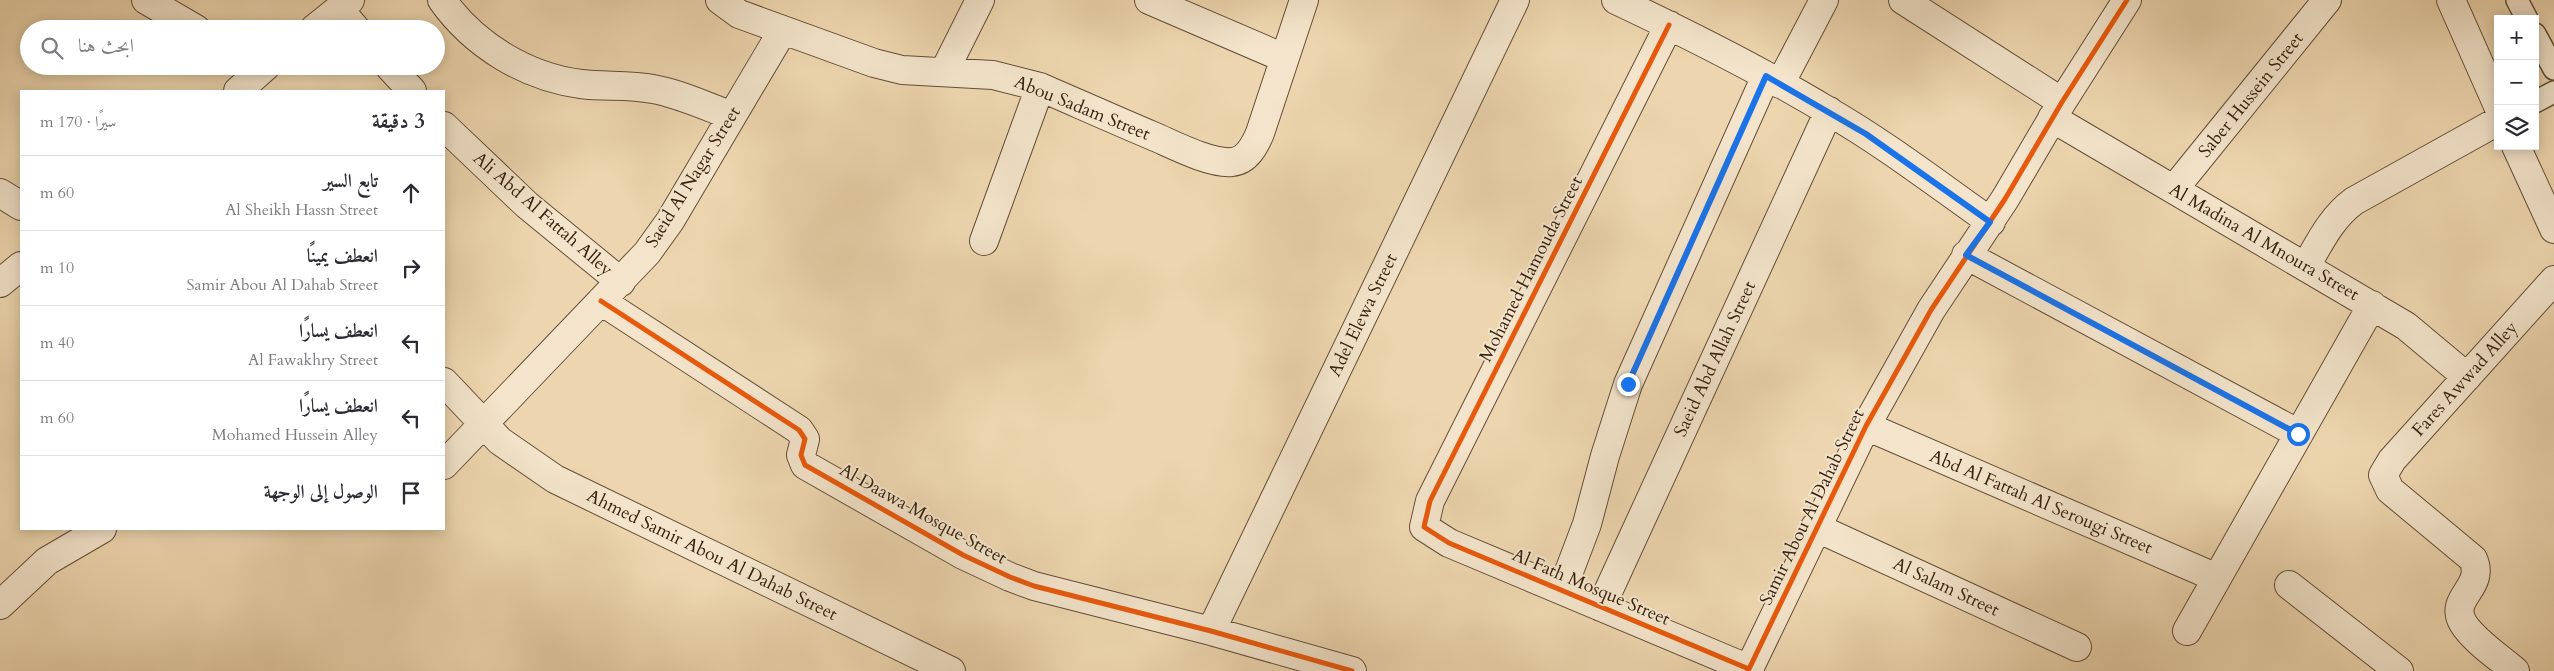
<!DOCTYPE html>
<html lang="ar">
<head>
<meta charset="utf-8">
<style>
  body { margin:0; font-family:Cardo,Amiri,serif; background:#f7f7f7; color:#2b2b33; direction:rtl }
  .controls { position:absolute; right:15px; top:15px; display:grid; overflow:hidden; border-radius:0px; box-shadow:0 2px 12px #0003 }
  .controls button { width:45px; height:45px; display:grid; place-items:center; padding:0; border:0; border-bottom:1px solid #e1e1e2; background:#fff; color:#2b2b33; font:25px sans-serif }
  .stop { position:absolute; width:15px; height:15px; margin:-11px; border:4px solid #1a73e8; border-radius:50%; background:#fff }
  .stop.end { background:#1a73e8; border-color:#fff; box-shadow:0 1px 5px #0008 }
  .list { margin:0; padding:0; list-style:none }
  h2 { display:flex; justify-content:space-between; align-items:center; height:65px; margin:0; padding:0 20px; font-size:21px }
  h2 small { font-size:16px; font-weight:400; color:#7c7c81 }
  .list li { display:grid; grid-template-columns:32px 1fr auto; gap:15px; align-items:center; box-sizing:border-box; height:75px; padding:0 20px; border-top:1px solid #e1e1e2 }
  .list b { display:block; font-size:19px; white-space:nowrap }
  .list p { margin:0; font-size:16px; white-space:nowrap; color:#7c7c81 }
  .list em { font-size:16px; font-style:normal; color:#7c7c81 }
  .icon { flex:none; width:28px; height:28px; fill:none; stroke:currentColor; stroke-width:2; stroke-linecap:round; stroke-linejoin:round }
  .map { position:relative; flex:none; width:2554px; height:671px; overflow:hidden; direction:ltr }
  .search { position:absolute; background:#fff; box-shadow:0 2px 12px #0003; left:20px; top:20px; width:425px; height:55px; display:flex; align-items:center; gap:12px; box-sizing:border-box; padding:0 18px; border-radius:28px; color:#7c7c81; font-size:19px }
  .panel { position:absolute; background:#fff; box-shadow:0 2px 12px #0003; left:20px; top:90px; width:425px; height:440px; border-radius:0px; direction:rtl }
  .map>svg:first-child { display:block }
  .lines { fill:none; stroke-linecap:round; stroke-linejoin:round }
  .service-casing { stroke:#644e37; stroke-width:24 }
  .minor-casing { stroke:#644e37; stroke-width:30 }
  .service { stroke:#f3e4cb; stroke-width:21 }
  .minor { stroke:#f3e4cb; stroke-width:28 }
  .cycleway-casing { stroke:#f3e4cb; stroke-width:8 }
  .cycleway { stroke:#e8590c; stroke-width:5 }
  .route { stroke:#1a73e8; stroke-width:6 }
  .labels { text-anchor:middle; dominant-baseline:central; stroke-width:4; stroke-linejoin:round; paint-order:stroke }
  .street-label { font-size:18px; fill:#37210f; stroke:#f3e4cb }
</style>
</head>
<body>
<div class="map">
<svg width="2554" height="671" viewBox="0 0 2554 671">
  <rect width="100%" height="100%" fill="#edd6af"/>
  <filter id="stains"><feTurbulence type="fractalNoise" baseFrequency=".004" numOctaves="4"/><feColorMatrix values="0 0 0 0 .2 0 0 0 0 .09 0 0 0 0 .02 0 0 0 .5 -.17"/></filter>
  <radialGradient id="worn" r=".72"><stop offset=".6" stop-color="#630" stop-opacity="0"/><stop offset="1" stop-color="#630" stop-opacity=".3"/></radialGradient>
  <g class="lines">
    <g class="service-casing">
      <path id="service" d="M2517,0L2527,19
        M2535,34L2554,69
        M2535,102L2554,92"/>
    </g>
    <g class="minor-casing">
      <path id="minor" d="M146,0L196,29
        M442,0C474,45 526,77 581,84C605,87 629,84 653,89C680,94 706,106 732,116
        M720,0L739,14L874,63L902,70L993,75L1040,87C1077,103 1115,120 1153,136C1174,145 1210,164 1232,162C1247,161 1255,145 1260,133L1304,0
        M1149,0L1284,58
        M1616,0C1688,34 1760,70 1828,111C1885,144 1937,184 1991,222
        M1903,0L2062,102
        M2451,0L2498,106
        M339,9L356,29
        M1669,25L1430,501L1424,527L1449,543L1749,669
        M314,29L350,0
        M389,66L412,91
        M944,72L980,0
        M1780,84L1824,0
        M238,91L266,66
        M2052,118L2406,326L2467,377
        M444,126L527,205L621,282
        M2516,146L2554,229
        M2174,189L2327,0
        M0,193L21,206
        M984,241L1040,87
        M1966,255L2299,434
        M2306,266C2320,242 2331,218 2354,201L2498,121
        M0,283L21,266
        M601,301L799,430L805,439L801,455L805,465L963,555L1010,577L1034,586L1211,631L1352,671
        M444,382L500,441L555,479L951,671
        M1866,426L2217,578
        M444,465L647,253L670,221L783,30
        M1815,527L2077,647
        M2289,585L2399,671
        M1562,590L1587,524L1605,456L1628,384L1766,76
        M0,605L47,561L102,529
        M1601,607L1829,111
        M1211,631L1515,0
        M2187,631L2372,305
        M1748,671L1866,426L1931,310L2005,199L2062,102L2127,0
        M2515,671C2500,658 2473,640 2463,623C2448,597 2486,588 2473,559L2390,490L2383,475L2392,460L2554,280"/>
    </g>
    <use href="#service" class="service"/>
    <use href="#minor" class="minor"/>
    <g class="cycleway-casing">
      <path id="cycleway" d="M1669,25L1430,501L1424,527L1449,543L1749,669
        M601,301L799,430L805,439L801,455L805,465L963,555L1010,577L1034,586L1211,631L1352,671
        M1748,671L1866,426L1931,310L2005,199L2062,102L2127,0"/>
    </g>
    <use href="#cycleway" class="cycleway"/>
  </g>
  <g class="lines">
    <path class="route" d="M1628,384L1766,76L1866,134L1990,222L1966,255L2298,434"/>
  </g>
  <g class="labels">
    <g class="street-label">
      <text transform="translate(2251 95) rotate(-51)">Saber Hussein Street</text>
      <text transform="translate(1082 108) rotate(22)">Abou Sadam Street</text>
      <text transform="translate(693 177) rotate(-58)">Saeid Al Nagar Street</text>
      <text transform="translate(543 214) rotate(41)">Ali Abd Al Fattah Alley</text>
      <text transform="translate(2264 242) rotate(30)">Al Madina Al Mnoura Street</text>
      <text transform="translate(1531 269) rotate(-63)">Mohamed Hamouda Street</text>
      <text transform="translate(1363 315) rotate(-64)">Adel Elewa Street</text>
      <text transform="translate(1715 359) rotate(-65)">Saeid Abd Allah Street</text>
      <text transform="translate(2465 379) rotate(-48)">Fares Awwad Alley</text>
      <text transform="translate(2041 502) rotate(23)">Abd Al Fattah Al Serougi Street</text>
      <text transform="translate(1812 507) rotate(-64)">Samir Abou Al Dahab Street</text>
      <text transform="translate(923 514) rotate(29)">Al Daawa Mosque Street</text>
      <text transform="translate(712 555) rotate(26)">Ahmed Samir Abou Al Dahab Street</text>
      <text transform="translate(1591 587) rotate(23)">Al Fath Mosque Street</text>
      <text transform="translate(1946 587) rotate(25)">Al Salam Street</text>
    </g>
  </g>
  <rect width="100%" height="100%" filter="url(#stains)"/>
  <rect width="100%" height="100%" fill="url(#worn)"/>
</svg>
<div class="controls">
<button>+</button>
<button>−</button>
<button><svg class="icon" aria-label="layers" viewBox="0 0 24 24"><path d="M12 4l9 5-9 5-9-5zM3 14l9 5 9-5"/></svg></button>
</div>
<div class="stop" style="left:2298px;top:434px"></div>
<div class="stop end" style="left:1628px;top:384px"></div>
<div class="search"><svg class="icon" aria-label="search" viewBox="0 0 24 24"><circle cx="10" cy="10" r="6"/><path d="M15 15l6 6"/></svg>ابحث هنا</div>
<section class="panel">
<h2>3 دقيقة<small>سيرًا · 170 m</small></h2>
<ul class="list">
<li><svg class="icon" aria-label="ahead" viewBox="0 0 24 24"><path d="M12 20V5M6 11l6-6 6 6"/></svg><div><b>تابع السير</b><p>Al Sheikh Hassn Street</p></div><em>60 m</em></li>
<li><svg class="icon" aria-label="right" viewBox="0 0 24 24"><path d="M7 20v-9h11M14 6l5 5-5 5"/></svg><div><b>انعطف يمينًا</b><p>Samir Abou Al Dahab Street</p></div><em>10 m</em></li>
<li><svg class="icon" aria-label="left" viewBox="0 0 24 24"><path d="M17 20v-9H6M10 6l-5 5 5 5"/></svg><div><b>انعطف يسارًا</b><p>Al Fawakhry Street</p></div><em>40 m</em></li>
<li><svg class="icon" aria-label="left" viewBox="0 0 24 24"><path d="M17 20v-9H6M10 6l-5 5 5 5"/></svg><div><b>انعطف يسارًا</b><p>Mohamed Hussein Alley</p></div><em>60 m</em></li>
<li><svg class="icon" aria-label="arrive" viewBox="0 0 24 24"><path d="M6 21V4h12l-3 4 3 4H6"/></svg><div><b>الوصول إلى الوجهة</b></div></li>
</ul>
</section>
</div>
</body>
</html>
